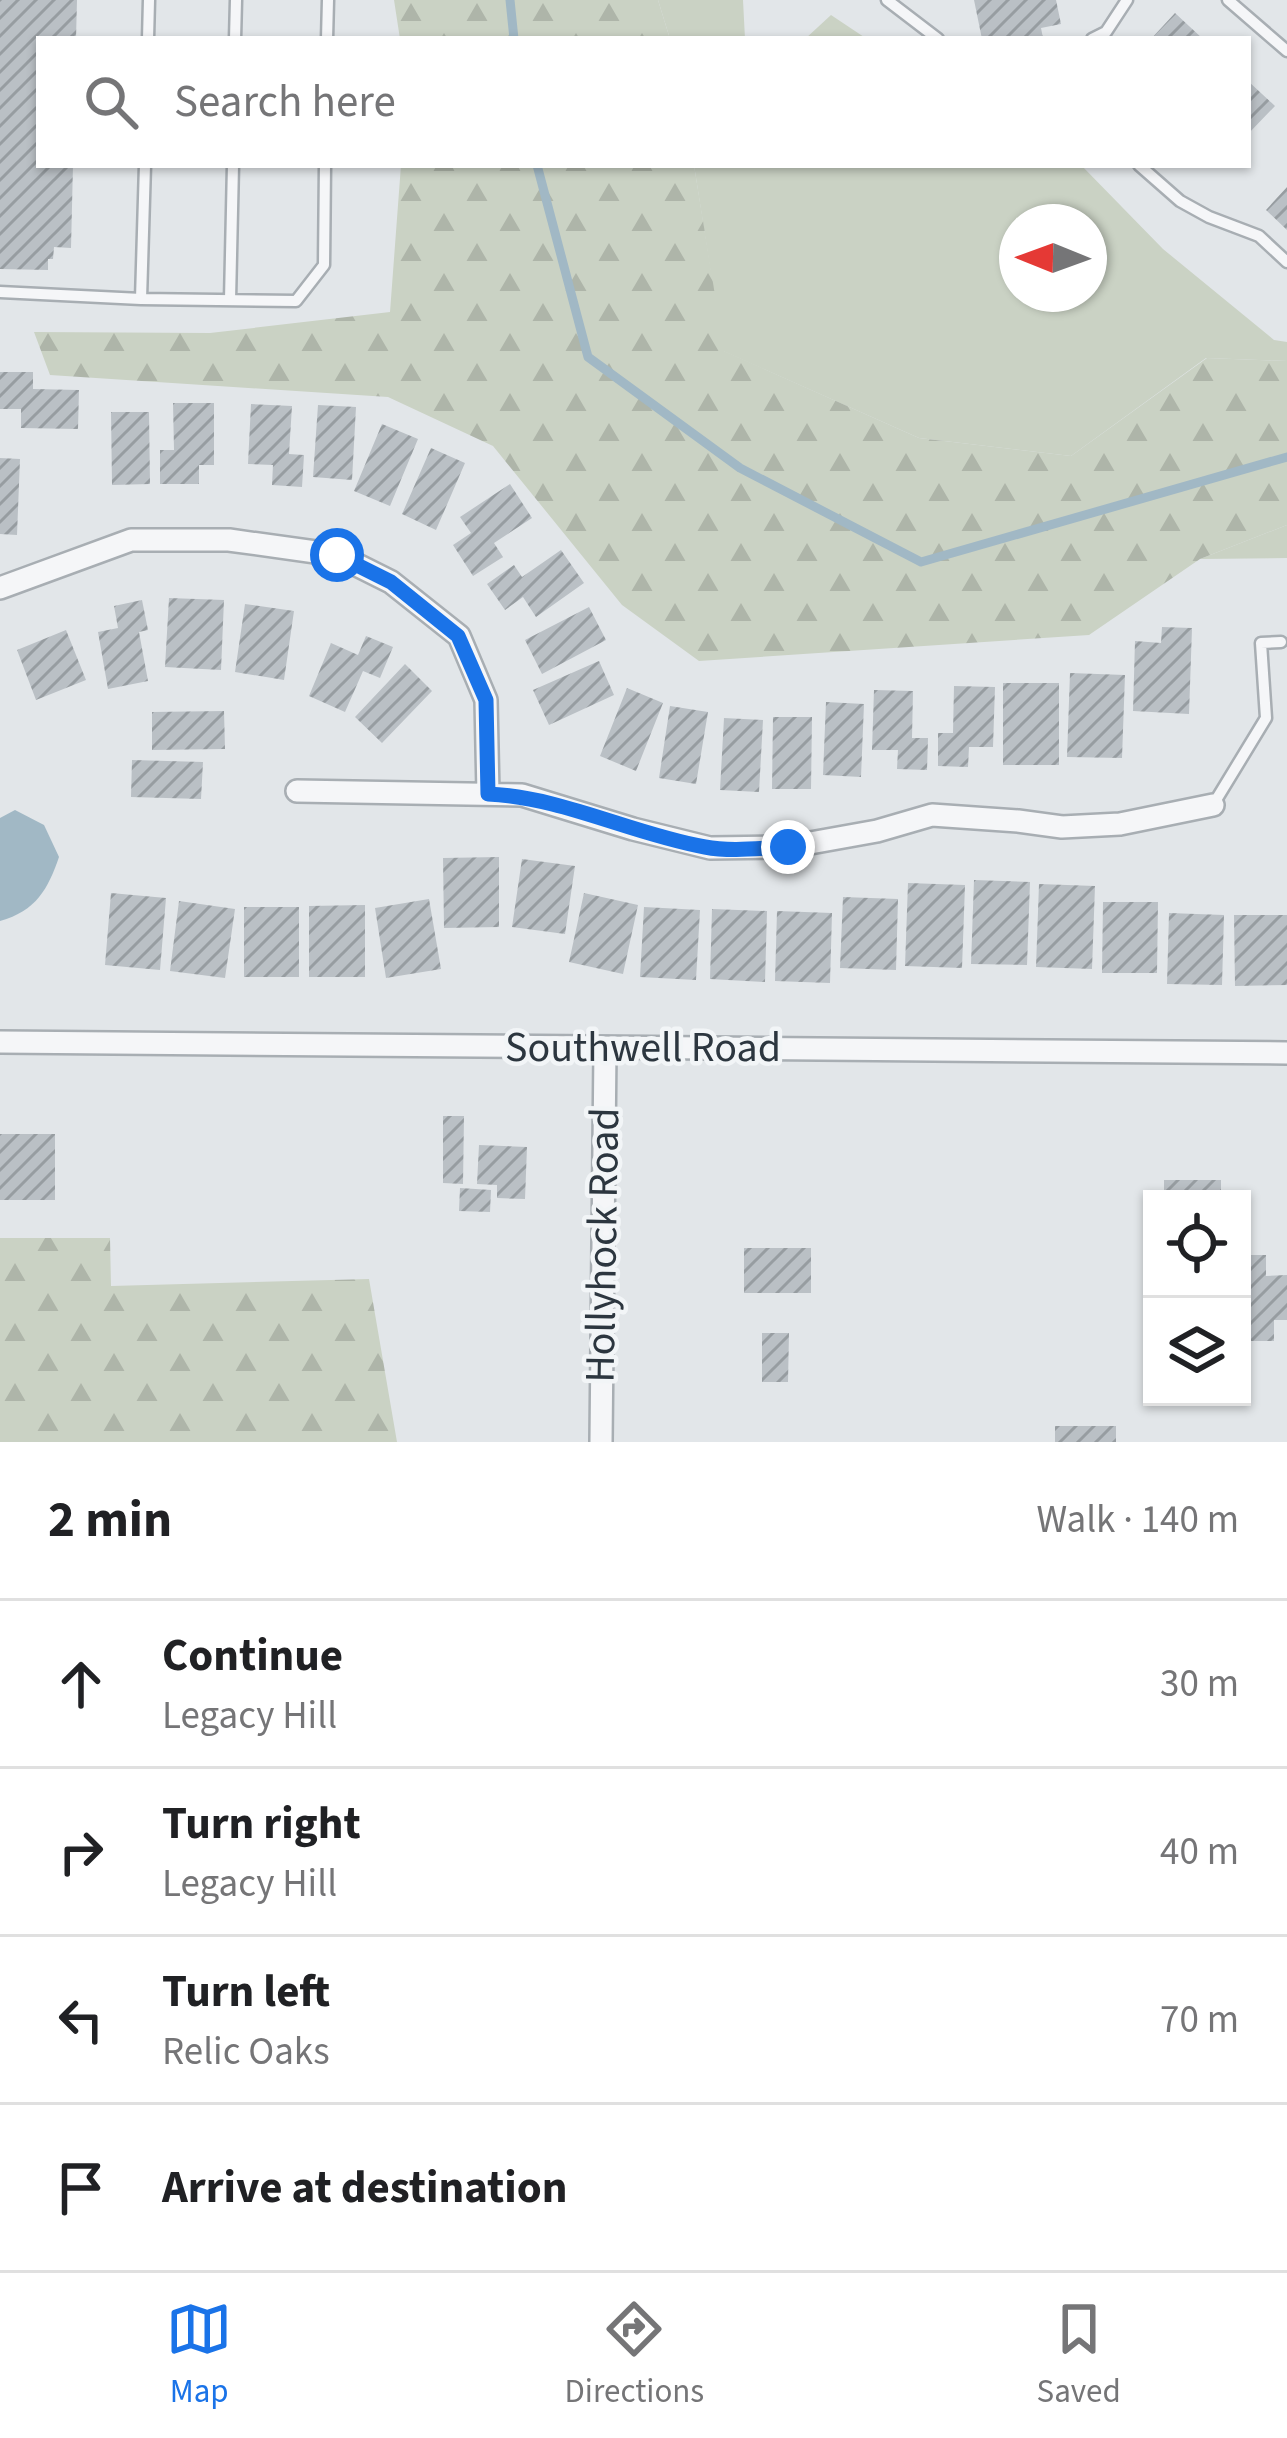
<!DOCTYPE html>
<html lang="en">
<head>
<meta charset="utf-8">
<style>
  body { margin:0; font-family:"Source Sans 3",sans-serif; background:#f6f6f6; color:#202124 }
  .controls { position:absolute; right:36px; bottom:36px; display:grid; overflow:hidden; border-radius:0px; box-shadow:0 3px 9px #0004 }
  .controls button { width:108px; height:108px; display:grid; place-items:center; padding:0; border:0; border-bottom:3px solid #e0e0e0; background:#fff; color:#202124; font:60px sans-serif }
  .compass { position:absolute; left:999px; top:204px; width:108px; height:108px; border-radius:50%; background:#fff; box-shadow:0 3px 9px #0004; rotate:271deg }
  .stop { position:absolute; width:36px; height:36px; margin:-27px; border:9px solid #1a73e8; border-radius:50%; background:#fff }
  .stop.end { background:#1a73e8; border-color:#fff; box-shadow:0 3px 12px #0008 }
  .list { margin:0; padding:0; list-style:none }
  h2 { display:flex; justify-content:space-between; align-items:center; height:156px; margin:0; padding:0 48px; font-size:51px }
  h2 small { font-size:39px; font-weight:400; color:#757577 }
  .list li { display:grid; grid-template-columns:78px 1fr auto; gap:36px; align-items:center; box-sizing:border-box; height:168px; padding:0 48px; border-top:3px solid #e0e0e0 }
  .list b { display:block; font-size:45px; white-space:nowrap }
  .list p { margin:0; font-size:39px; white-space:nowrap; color:#757577 }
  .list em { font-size:39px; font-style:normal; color:#757577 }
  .icon { flex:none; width:66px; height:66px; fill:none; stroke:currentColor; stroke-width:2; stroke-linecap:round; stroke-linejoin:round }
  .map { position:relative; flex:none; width:1287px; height:1442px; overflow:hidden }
  .search { position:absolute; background:#fff; box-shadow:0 3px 9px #0004; left:36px; right:36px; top:36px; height:132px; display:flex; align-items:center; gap:30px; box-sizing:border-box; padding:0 42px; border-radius:0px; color:#757577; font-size:45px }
  .sheet { height:828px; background:#fff }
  nav { display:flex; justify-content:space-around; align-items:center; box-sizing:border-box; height:168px; border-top:3px solid #e0e0e0; background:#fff; font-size:33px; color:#757577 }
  nav a { display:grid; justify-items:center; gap:6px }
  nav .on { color:#1a73e8 }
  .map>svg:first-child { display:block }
  .grass { fill:#cad2c4; fill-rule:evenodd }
  .forest { fill:url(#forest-firs) }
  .water { fill:#a1b8c5 }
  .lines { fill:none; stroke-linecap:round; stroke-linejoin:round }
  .stream { stroke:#a1b8c5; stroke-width:9 }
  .building { fill:url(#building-hatch) }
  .lane-casing { stroke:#a8aeb3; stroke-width:15 }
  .street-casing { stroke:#a8aeb3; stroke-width:26 }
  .lane { stroke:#f5f6f8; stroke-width:10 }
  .street { stroke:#f5f6f8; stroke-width:21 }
  .route { stroke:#1a73e8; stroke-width:15 }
  .labels { text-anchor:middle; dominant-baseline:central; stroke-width:9; stroke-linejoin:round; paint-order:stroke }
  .street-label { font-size:42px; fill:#2c363f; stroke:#f2f5f7 }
</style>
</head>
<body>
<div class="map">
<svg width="1287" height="1442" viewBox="0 0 1287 1442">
  <defs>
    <pattern id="forest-firs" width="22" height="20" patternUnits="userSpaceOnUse" patternTransform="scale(3)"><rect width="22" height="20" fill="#cad2c4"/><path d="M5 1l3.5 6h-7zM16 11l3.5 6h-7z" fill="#aeb5a9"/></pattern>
    <pattern id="building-hatch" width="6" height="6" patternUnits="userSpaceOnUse" patternTransform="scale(3)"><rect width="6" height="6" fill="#bac0c5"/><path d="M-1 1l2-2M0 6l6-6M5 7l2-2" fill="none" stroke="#979da1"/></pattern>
  </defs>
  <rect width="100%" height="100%" fill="#e2e6e9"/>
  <path class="grass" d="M658,0H743L745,39H670Z
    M831,15L867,39H805Z
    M694,165H1081L1163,249L1274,340L1287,342V361L1206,358L1071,456L919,438L723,351ZM1017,222H1089V294H1017Z
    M1287,525V558L1200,559Z"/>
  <path class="forest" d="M394,0H658L670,39H400Z
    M401,165H694L724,351L919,438L1071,456L1207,358L1287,361V525L1200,559L1089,635L699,661L622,605L493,446L388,397L50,375L34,332L210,333L390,312Z
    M0,1238H110L111,1286L369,1279L397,1442H0Z"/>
  <path class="water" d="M15,810L44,825L59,857C48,889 36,911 0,921V818Z"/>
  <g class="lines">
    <path class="stream" d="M510,0L514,39
      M537,165L588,357L740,468L921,562L1287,457"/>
  </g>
  <path class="building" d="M0,0H77L76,39H39V165H73L71,248L54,247L53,259H48V270L0,269Z
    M974,0H1056L1061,24L1041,28L1043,38L1039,39H1004V36L982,39Z
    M1175,13L1203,39H1151Z
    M1248,81L1275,106L1248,134Z
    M1287,187V230L1266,210Z
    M0,372H33V389L79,390L78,429L21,428V409H0Z
    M173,403H214V465H199V484H160V450H174Z
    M251,404L292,406L289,454L304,455L302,487L272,485L273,465L248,464Z
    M318,405L356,407L352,480L313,477Z
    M111,412H149L150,484L112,485Z
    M382,424L418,439L390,506L354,491Z
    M431,448L465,463L436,530L402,514Z
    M0,458L20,459L17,535L0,534Z
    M510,484L532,518L494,543L503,557L473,576L453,545L471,533L460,517Z
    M561,550L584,583L536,617L523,597L505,610L487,584L514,565L522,577Z
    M169,598L224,600L221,670L165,667Z
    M142,600L148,630L139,632L148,681L108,689L98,632L118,628L114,606Z
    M245,604L294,611L284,680L235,672Z
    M589,607L606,640L542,674L525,640Z
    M1162,627L1192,628L1189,714L1133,711L1135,641L1161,643Z
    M66,630L86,680L36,700L17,650Z
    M366,636L393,647L380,678L363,671L345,712L309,696L331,643L358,655Z
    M599,661L614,695L549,725L533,690Z
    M405,664L432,691L382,743L355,717Z
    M1070,673L1125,675L1122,758L1067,757Z
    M1003,683H1059V765H1003Z
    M954,686L995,687L993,747H969L968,767L938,766V733H953Z
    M627,688L663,703L636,771L600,756Z
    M874,690L913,691L912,738H928L927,770L897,769L898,750H872Z
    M826,702L864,704L861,777L823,775Z
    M670,706L708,712L696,784L659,778Z
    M224,711L225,749L152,750V712Z
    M773,717H812L811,789H772Z
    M724,718L763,720L759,792L720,790Z
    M132,760L203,762L201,799L131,797Z
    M499,857V927L444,928L443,858Z
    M522,859L575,866L565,934L512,927Z
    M974,880L1030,882L1027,965L971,964Z
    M908,883L965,885L962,968L905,966Z
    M1039,884L1095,886L1092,969L1036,967Z
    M111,893L166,898L160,970L105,965Z
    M584,893L638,905L623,974L569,962Z
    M843,897L898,899L896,970L840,968Z
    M429,899L441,969L386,978L375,908Z
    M179,901L235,909L225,978L170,971Z
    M1103,902H1158L1157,973H1102Z
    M365,905V977H309V906Z
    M244,907H299V977H244Z
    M644,907L700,910L696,980L640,977Z
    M712,909L767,911L765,982L710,979Z
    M777,911L832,913L830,983L775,981Z
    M1169,913L1224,915L1222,985L1167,984Z
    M1234,915H1287V985L1235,986Z
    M443,1116H464L463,1184L443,1183Z
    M0,1134H55V1200H0Z
    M479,1145L527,1147L525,1199L497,1198V1185L477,1184Z
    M1164,1180H1221V1199H1164Z
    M460,1188L491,1190L490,1212L459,1211Z
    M744,1248H811V1293H744Z
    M1242,1255H1266V1276L1287,1275V1320H1274V1341H1242Z
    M762,1333H789L788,1382H762Z
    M1055,1426H1116V1442H1055Z"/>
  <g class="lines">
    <g class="lane-casing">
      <path id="lane" d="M887,0L938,39
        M1228,0L1287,51
        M148,39L149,0
        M235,39L236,0
        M327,39L328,0
        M1092,39L1106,32L1127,0
        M1139,165L1180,201L1209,217L1259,236L1287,262
        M0,292L141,299L145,165
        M141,299L296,301L324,265L325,165
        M230,300L233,165
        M1213,805L1266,718L1261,643L1281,642"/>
    </g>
    <g class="street-casing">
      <path id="street" d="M0,588L131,540H229L337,555L391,582L459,636L486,700L488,794
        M297,791L522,795L633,829L710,848L788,847L877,831L932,815L1018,821L1062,827L1120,824L1213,805
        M0,1042L1287,1053
        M601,1442L605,1048"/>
    </g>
    <use href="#lane" class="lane"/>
    <use href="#street" class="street"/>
  </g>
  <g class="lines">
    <path class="route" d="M337,555L391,582L458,636L486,700L488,794C562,797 632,834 705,847C731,852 762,848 788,847"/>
  </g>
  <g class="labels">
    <g class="street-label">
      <text x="643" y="1048">Southwell Road</text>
      <text transform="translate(603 1245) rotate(-89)">Hollyhock Road</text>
    </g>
  </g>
</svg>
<div class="controls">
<button><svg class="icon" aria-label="locate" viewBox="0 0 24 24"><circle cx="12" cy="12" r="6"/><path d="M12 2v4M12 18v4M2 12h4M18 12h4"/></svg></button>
<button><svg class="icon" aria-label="layers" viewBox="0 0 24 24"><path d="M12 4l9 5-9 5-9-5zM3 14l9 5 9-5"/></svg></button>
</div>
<svg class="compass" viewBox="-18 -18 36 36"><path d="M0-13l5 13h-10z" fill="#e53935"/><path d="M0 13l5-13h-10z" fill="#757577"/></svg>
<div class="stop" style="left:337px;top:555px"></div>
<div class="stop end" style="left:788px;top:847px"></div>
<div class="search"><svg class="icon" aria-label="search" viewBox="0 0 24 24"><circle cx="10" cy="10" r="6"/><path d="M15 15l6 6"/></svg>Search here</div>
</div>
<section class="sheet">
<h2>2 min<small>Walk · 140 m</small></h2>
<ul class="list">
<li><svg class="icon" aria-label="ahead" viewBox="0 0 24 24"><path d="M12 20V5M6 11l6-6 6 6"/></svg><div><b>Continue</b><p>Legacy Hill</p></div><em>30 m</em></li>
<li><svg class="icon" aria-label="right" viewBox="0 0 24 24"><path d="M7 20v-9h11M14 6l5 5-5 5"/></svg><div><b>Turn right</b><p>Legacy Hill</p></div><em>40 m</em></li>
<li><svg class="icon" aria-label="left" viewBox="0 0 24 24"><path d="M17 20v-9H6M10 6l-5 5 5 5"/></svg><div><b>Turn left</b><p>Relic Oaks</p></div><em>70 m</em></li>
<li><svg class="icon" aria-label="arrive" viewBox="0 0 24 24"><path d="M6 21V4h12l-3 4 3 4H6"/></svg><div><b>Arrive at destination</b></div></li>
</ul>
</section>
<nav>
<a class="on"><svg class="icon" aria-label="map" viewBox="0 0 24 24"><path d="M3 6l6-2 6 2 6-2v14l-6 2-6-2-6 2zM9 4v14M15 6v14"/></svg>Map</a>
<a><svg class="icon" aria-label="directions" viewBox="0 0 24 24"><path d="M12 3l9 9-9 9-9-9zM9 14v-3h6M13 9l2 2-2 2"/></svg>Directions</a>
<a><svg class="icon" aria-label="saved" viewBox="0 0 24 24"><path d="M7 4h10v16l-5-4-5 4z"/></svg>Saved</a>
</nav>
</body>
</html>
